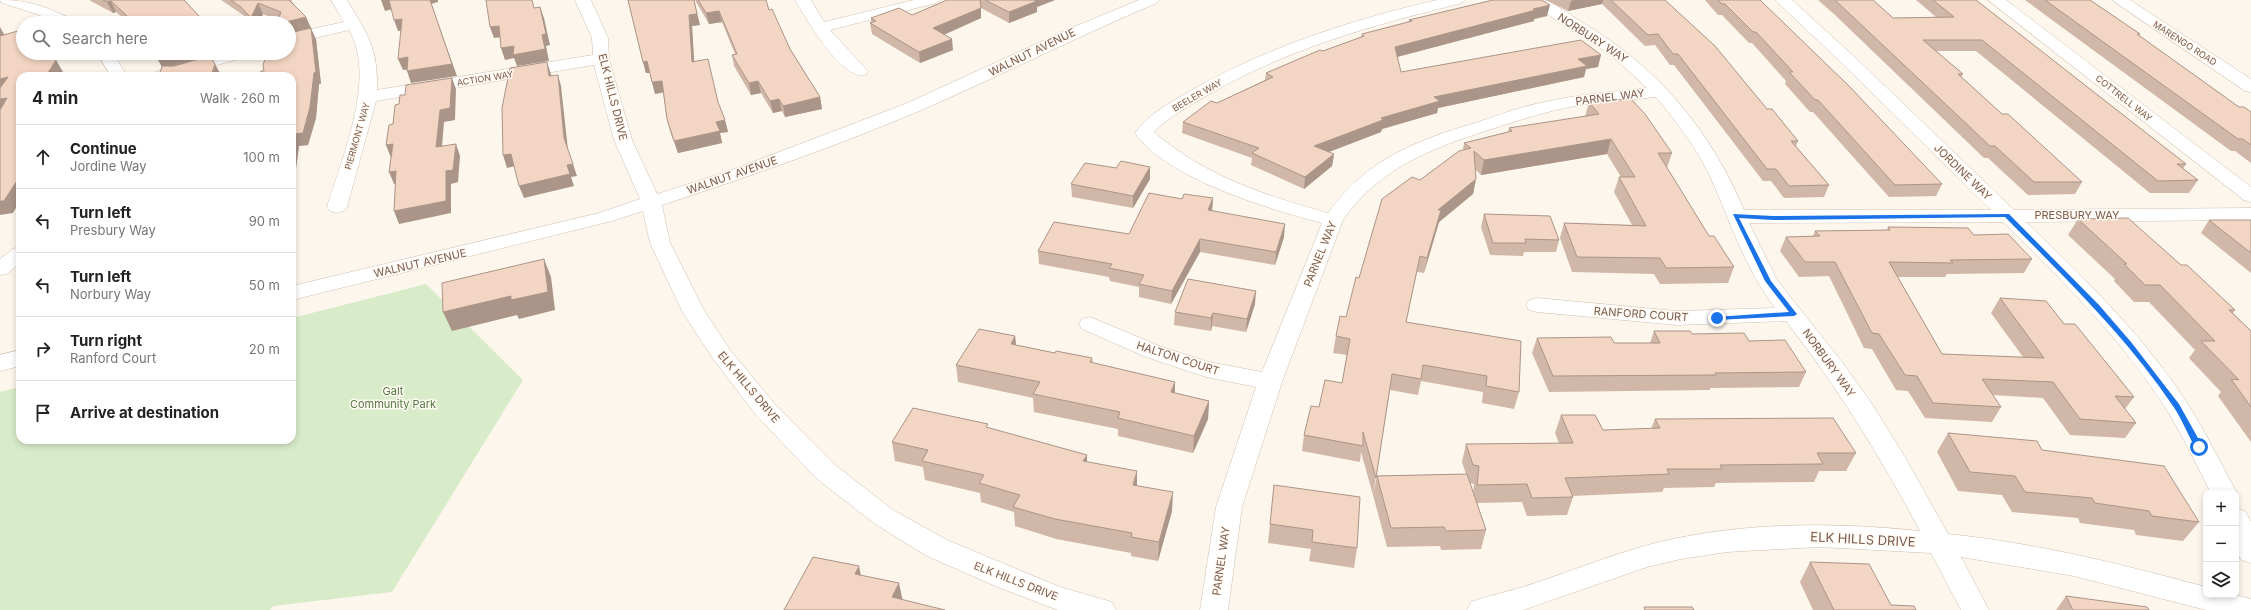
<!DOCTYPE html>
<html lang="en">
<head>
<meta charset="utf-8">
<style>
  body { margin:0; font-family:Inter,sans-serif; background:#f6f6f6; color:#222 }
  .controls { position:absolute; right:12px; bottom:12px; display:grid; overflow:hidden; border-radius:8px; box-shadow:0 2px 6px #0003 }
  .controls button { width:36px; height:36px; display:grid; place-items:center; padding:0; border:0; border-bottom:1px solid #e0e0e0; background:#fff; color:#222; font:20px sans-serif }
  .stop { position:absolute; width:12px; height:12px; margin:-9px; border:3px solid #1a73e8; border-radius:50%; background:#fff }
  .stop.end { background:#1a73e8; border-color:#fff; box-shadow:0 1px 4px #0008 }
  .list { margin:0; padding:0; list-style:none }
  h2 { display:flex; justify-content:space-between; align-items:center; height:52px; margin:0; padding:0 16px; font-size:17px }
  h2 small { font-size:13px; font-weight:400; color:#767676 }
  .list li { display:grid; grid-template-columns:26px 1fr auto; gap:12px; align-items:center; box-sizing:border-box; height:64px; padding:0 16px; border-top:1px solid #e0e0e0 }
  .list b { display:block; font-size:15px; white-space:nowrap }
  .list p { margin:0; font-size:13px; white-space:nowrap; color:#767676 }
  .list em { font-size:13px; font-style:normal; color:#767676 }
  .icon { flex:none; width:22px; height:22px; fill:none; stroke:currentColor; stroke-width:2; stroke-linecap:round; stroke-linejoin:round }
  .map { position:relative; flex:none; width:2251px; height:610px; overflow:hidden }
  .search { position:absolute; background:#fff; box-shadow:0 2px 6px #0003; left:16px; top:16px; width:280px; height:44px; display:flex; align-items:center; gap:10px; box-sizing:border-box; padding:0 14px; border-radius:22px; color:#767676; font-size:15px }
  .panel { position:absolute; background:#fff; box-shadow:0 2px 6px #0003; left:16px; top:72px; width:280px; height:372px; border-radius:12px }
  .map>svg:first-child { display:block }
  .green { fill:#d8ecc9 }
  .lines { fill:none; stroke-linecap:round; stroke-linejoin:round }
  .minor-casing { stroke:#d1beb0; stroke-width:1 }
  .minor { fill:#fff; fill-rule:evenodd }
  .wall { fill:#d1b7a8; fill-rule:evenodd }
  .shaded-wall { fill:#aa9588 }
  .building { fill:#f3d5c3; stroke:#aa9588 }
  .route { fill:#1a73e8 }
  .labels { text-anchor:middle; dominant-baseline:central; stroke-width:3; stroke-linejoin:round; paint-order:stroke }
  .far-street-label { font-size:9px; fill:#7a5c4d; stroke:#fffaf3 }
  .street-label { font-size:11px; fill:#7a5c4d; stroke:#fffaf3 }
  .park-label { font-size:11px; fill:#537a41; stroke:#fffaf3 }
  .near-street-label { font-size:13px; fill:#7a5c4d; stroke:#fffaf3 }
</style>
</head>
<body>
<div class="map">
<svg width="2251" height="610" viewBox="0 0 2251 610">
  <rect width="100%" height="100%" fill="#fdf6ec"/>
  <path class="green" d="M426,284L523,380L392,592L273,606L270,610H0V392L20,387V440H292V318Z"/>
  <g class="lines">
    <g class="minor-casing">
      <path id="minor" d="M0,0C31,0 46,7 74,20L76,23H55L37,14L2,3Z
        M331,0H347C368,35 378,47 377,90L593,55L592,38L575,0H591L608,38L609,59L632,140L657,194L729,171L905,104L1071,28L1139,0H1160L1157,3C1076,37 998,77 917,112C834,147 748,177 662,205L670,243L705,312L730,350L774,403L834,464L893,510L947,540L1060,587L1112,602L1116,610H1058L1000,588L927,556L875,524L816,478L756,415L714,360L683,313L650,243L643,211L612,221L292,300V286L599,213L640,199L614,140L594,65L376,101L347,207L344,211L337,213L330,211L327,207C342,157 377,78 349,30L289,44V34L344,22Z
        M795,0H811L824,22L914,0H939L936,3L830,30L868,71L866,75C841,81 806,18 795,0Z
        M1437,0H1465L1462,3C1373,25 1286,49 1206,96C1188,107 1168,117 1154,132C1203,175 1266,196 1328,213C1366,159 1418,140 1478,122C1500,115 1522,106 1545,102C1579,94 1613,92 1647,88L1611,55L1525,0C1531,0 1538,0 1544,0C1555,3 1573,17 1583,23C1657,66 1711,131 1744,210H1991L1848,69L1775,0H1792L1860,62L2014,210L2251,208V220L2026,222C2083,277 2142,334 2185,400C2205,430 2220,462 2237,493L2236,495V493H2211C2197,466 2184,438 2168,412C2124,341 2063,281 2003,222L1749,223L1777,280L1842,362L1870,401L1905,457L1948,534C2036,543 2121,564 2206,587V595H2236L2251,599V610H2206L2074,576L1961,557L1989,610H1961L1931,553L1819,547L1727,552L1681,559L1647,567L1523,610H1467L1471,602C1493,594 1516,590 1538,582C1580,568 1621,551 1664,541C1746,522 1836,522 1920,531C1880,456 1838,388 1786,321L1677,325L1537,312L1529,310L1526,305L1529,300L1537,298L1677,311L1775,308C1741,262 1731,221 1708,172C1694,145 1676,121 1656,97C1629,100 1601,102 1574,106C1548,111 1523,119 1498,127C1438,146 1381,165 1343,220L1282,382L1242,507L1228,610H1200L1216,507L1256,387L1206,377L1146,357L1082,329L1079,324L1082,319L1090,317L1162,347L1209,362L1262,372L1322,223C1269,209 1167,179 1135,133C1148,114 1170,103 1190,91C1267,47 1351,20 1437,0Z
        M1988,0H2006L2251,187V202L2244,200Z
        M2112,0H2130L2251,79V92L2245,91Z
        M97,53H113L127,76H111Z
        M224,53H250L248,56L180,76H154L156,72Z
        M20,247V263L7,274L0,275V259L13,249Z
        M20,350V366L0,371V355Z
        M2236,508L2245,511L2251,522V563L2241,560L2236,549Z"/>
    </g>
    <use href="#minor" class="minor"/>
  </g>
  <path class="wall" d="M89,0H184L199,16L202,23H129L116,12L113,13Z
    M221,0H291L293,3L311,28L297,31L316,39L321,84H319L316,118L308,145L299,146L294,183L292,184V76L264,71L278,20L263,14L259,23H251L246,17Z
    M628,0L700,25L692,26L694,62L718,103L725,120L728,132L720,133L722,143L678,153L670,131L667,119L663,92L655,94L650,73H646Z
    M695,0H766L769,10L790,49L820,97L822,109L785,117L782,111L773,113L761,93L751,95L734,66L732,55L735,54L722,22L709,24Z
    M947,0H1055L1037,7V12L1009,23L981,8V18L944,35L953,50L920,63L872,34L870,23L871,22V18L912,15Z
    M1546,0H1665L1767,109L1798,141L1796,146L1829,185L1824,197L1784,198L1771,181H1763L1674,65H1670L1655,45L1645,46L1602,4L1568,11Z
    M1705,0H1760L1942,184L1936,196L1889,197L1813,112H1810L1785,84L1786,81L1752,43H1749L1722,15H1718Z
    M1818,0H1873L1893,18L1936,17L1916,0H1976L2186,164L2183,169L2198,180L2189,193H2150L1976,51H1936L1963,74L1961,77L2002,114L2082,182L2075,194L2028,195L1988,158H1984L1834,14Z
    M2025,0H2090L2140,34L2139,36L2239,107L2251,112V163L2235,151H2231Z
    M1547,16L1534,19V21L1397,57L1401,72L1598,67L1586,69L1584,77L1438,108L1437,113L1382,129L1381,132L1329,152L1334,154L1332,166L1304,189L1251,165L1252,158L1182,133L1183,122L1217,103L1265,80L1266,73L1361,37L1362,34L1409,22V20Z
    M1589,102L1672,153L1667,168L1709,236L1734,267L1728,283L1660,284L1654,274L1572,272L1560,238L1564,223L1632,225L1614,192L1619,177H1621L1607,154L1481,175L1476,170V179L1473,194L1439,222L1424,273L1417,272L1406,322L1519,392L1514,409L1482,403L1483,392L1421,381L1418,395L1390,390L1373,495L1361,452L1360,462L1302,451L1304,435L1319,407L1342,383L1347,355L1333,353L1336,336L1346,317L1359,278L1420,180L1463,150L1464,143L1508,132L1509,128L1585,117Z
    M1150,167V179L1133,208L1072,197L1071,184L1116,168Z
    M1213,198L1212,210L1284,237L1275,265L1200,252L1171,304L1139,297V287L1110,281L1109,277L1039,264L1038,251L1129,234L1182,199Z
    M1484,214L1559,240L1556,252H1524L1523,256L1490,255L1481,227Z
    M2078,219L2181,265L2235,310L2233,313L2251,331V442L2218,396L2221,392L2189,358L2195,350L2149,302H2134L2114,281L2115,279L2068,235Z
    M2209,220H2251V273L2201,233Z
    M1888,227L1974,235L2032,259L2024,273L1947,274L1945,277H1898L1942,354L2023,357L1991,313L2000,298L2064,324L2134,397L2125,409L2136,423L2125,438L2070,435L2043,398L1993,395L2001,407L1992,422L1925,418L1908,391L1896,390L1872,349L1864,348L1829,276L1799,277L1780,251L1786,237L1813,236L1815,231L1887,230Z
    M1255,304L1246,332L1212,326L1211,331L1174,325L1175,312Z
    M1654,331L1692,334L1749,341L1806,372L1799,387L1710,388V390L1549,392L1532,353L1537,338L1614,343H1650Z
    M1015,336L1016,345L1055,353L1092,358L1093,363L1175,393L1209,401L1208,419L1193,453L1118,436V429L1034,412L1033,398L958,382L956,365Z
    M1561,415L1603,430L1651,429L1655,419L1856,453L1846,471H1819L1814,482L1716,483L1714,487L1664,488L1662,492L1572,496L1573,497L1567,515L1527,516L1522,502L1477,503L1486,530L1481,549L1441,550L1440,546L1387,547L1373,495L1377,476L1466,474L1462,462L1466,444L1559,443L1555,433ZM1470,483L1474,484L1473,494Z
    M988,428L1087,455V462L1137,486L1172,511L1158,561L1131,556V553L1056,539L1015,526L1014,512L981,502L980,493L925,480L923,467L895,461L892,442Z
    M1948,433L2042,450L2199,522L2183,541L2136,535L2134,530L2080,523L2078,518L2012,512L2002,495L1958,491L1937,452Z
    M1274,485L1357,548L1354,568L1309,561L1311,549L1268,543Z
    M1810,562L1891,605L1916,610H1813L1800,582Z
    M2066,596L2149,610H2056Z"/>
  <path class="shaded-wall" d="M381,0H389L393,9L385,11Z
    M430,0H438V2L431,4L457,76L411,83L407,71Z
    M694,0L700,25L692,26L695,73L692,62L689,15Z
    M1031,0H1055L1037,7V12L1009,23V12Z
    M1574,0H1603L1602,4L1568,11L1571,1Z
    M111,1L116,12L113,13L107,2Z
    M258,3L263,14L259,23H254L251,18Z
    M1550,5L1547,16L1534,19V21L1393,58L1395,47L1533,9Z
    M540,7L544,18L550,45L546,46L549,61L517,66L514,58L505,60L501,48L514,46L542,35Z
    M981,8V18L934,39L933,28Z
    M719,11L722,22L709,24L706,13Z
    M199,16L202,23H187L185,20Z
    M306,17L311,28L289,34V23H282Z
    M402,19L407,30L398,31L394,20Z
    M499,26L502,37L494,38L490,27Z
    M0,27L5,36L0,38Z
    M311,28L316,39L321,84H319L316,118L308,145L299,146L294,183L292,184V143Z
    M952,39L953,50L920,63L919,52Z
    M173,53H206L208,56L163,69L157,58Z
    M1601,55L1598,67L1586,69L1584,77L1438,108L1437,113L1382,129L1381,132L1313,158L1314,146L1381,118L1434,97L1578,59Z
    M408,57L412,69L403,70L398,59Z
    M56,60L63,72L60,76H46Z
    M647,61L650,73H646L643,62Z
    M547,62L551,74L553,87L549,76Z
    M215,64L221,75V76H211Z
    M558,75L561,86L568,150L564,138Z
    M8,77L0,92V79Z
    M452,78L456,89L455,120L444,122L441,159L436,147L440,110Z
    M662,81L665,92L655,94L652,82Z
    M758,81L761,93L751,95L749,83Z
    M820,97L822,109L785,117L783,106Z
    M7,98L0,112V99Z
    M779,99L782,111L773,113L770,101Z
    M725,120L728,132L720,133L722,143L678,153L674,141L716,122Z
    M1611,139L1607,154L1481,175L1484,160Z
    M393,144L391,158L386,145Z
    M456,144L460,156L458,182L451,184V213L399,224L394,211L446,171Z
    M511,154L515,166L507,168L503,155Z
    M1334,154L1332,166L1304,189L1305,177Z
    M573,164L577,176L571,177L574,186L524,198L519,186L567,165Z
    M1150,167V179L1133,208V196Z
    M396,171L401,183L394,184L389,172Z
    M20,176V201L13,213L0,215V201Z
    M1476,179L1473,194L1439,222L1424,273L1438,210Z
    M1213,198L1212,211L1208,210Z
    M1285,224L1284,237L1275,265L1276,252Z
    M1200,239V252L1171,304L1172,291Z
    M544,259L551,277L555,310L519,319L517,315L452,331L443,312Z
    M1256,291L1255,304L1246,332L1247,319Z
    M20,299V304L17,300Z
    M1213,313L1212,326L1211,331V318Z
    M1015,336L1017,353L1011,344Z
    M1175,382V400L1171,392Z
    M1209,401L1208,419L1193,453L1194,436Z
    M1087,455V475L1083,461Z
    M1137,471V491L1133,485Z
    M1173,492L1172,511L1158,561L1159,542Z
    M859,566L863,586L855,574Z
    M899,583L903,602L892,597Z"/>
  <path class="building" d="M103,0H184L199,16L185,20L187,23H133L126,15L111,1L107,2Z
    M231,0H289L306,17L282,23H277L281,12L258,3L251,18L241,7Z
    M389,0H430L452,64L407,71L408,57L398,59L402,19L394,20Z
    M486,0H532L534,8L540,7L546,34L542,35L545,49L513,55L514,46L501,48L499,26L490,27Z
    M628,0H694L697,14L689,15L692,62L708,59L718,102L725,120L716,122L720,131L674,141L667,119L662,81L652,82L647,61L643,62Z
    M698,0H766L769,10L772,9L790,49L820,97L783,106L779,99L770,101L758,81L749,83L732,55L737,54L719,11L706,13Z
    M947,0H980L981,8L933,28L952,39L919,52L870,23L876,21L871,18L899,8L912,15Z
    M985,0H1034L1037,1L1009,12Z
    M1493,0H1542L1550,5L1533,9L1536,10L1395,47L1401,72L1581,40L1601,55L1578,59L1587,66L1434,97L1440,101L1381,118L1383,120L1314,146L1334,154L1305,177L1252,153L1259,148L1183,122L1211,101L1217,103L1273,77L1266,73L1320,50L1323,51L1364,36L1362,34L1412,21L1409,20Z
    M1611,0H1665L1715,46L1767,109H1772L1798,141H1791L1829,185L1789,186L1776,169H1767L1678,54H1673L1658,34L1648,35Z
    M1718,0H1760L1849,86L1942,184L1895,185L1818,100H1815L1789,72H1793L1756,32H1753L1725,4H1722Z
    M1835,0H1873L1893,18L1954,17L1933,0H1976L2186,164H2177L2198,180L2158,181L1982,40H1923L1963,74H1958L2002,114H2008L2082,182H2034L1995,146H1990Z
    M2045,0H2090L2140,34H2137L2239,107H2244L2251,112V145L2243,139H2238Z
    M311,28L316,72L314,73L310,107L303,133L293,134L292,143V76H260L261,71H264L263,65L267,53H289V33Z
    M18,31L23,32V53H51L56,60L46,76H20V176L4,201H0V110L7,98L0,99V88L8,77L0,79V36Z
    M154,53H173L157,58Z
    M210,56L215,64L211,76H159L162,66H174Z
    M547,62L549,76L558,75L564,138L573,164L567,165L570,174L519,186L511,154L503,155L502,108L510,68Z
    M452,78L450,108L440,110L436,147L456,144L453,170L446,171V201L394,211L396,171L389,172L393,144L386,145L389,125L393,124L395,105L399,104L400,95H405L406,85Z
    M1631,99L1645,114L1672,153H1658L1709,236H1714L1734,267L1666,268L1660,258L1577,257L1564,223L1646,226L1619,177H1635L1611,139L1484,160L1474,151L1476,179L1438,210H1441L1427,258L1420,256L1406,322L1521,341L1519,392L1486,386L1487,376L1423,365L1421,379L1392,374L1376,478L1363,432V446L1304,435L1311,406L1319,407L1325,380L1342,383L1350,339L1336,336L1340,316L1346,317L1356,277L1359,278L1382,199L1412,177L1420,180L1459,151L1471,148L1464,143L1512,131L1509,128L1599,114L1589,102Z
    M1121,161L1150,167L1133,196L1071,184L1085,163L1116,168Z
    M1149,193L1182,199L1184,194L1213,198L1208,210L1285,224L1276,252L1200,239L1172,291L1139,284L1144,275L1109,268L1112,264L1038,251L1054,222L1129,234Z
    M1484,214L1550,216L1559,240L1525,239L1526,243H1493Z
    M2128,218L2181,265H2187L2235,310H2229L2251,331V407L2231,379L2239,380L2201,341H2215L2160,285H2145L2124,264H2127L2078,219Z
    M2209,220H2251V253Z
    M1888,227L1968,228L1974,235L2008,234L2032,259L1950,260L1953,263L1889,262L1942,354L2044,358L2000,298L2046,301L2064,324H2075L2134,397L2115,396L2136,423L2080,419L2053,382L1982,379L2001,407L1933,403L1917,376L1905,375L1879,334L1872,333L1835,262H1805L1786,237L1820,236L1815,231L1890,230Z
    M544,259L548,292L511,300V296L443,312L442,283Z
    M1188,279L1256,291L1247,319L1213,313L1211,318L1175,312Z
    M20,294V299L17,300Z
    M979,329L1015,336L1011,344L1055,353L1056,351L1092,358L1090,362L1175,382L1171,392L1209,401L1194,436L1118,418L1120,412L1033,394L1040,382L956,365Z
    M1654,331H1690L1692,334L1744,333L1749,341L1785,340L1806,372L1715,373L1716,375L1553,376L1537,338L1611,337L1614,343H1660Z
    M913,408L988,424L986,427L1087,455L1083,461L1137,471L1133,485L1173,492L1159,542L1131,537L1132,533L1055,519L1013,507L1020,495L979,483L984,475L922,461L928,450L892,442Z
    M1561,415H1595L1603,430L1660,428L1655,419L1833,418L1856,453H1817L1823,464L1720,465L1722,469H1667L1669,474L1565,478L1573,497L1532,498L1527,484L1477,485L1479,466L1473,465L1466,444L1573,443Z
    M1948,433L2037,441L2042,450L2164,466L2199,522L2152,516L2149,511L2095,503L2092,498L2025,492L2015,476L1970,472Z
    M1467,474L1486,530L1446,531L1444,527L1391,528L1377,476Z
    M1274,485L1360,497L1357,548L1312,542L1313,530L1270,524Z
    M813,557L859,566L855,574L899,583L892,597L945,610H784Z
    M1810,562L1869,564L1891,605L1914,606L1916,610H1834Z
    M2066,596L2147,607L2149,610H2073Z
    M1644,607H1692L1694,610H1645Z"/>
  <path class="route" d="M1733,214L1773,216L2009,214L2099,305L2131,342L2179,404L2203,447L2196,449C2188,435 2182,419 2173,406C2126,336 2064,277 2005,217L1773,220L1739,218L1771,281L1797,314L1794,316L1717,320L1714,318L1715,317L1789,312L1765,281Z"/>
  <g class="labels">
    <g class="far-street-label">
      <text transform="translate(2185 43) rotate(33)">MARENGO ROAD</text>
      <text transform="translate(485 78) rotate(-9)">ACTION WAY</text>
      <text transform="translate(1197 95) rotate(-30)">BEELER WAY</text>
      <text transform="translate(2124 98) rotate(38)">COTTRELL WAY</text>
      <text transform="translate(357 136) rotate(-74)">PIERMONT WAY</text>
    </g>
    <g class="street-label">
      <text transform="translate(1593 38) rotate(33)">NORBURY WAY</text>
      <text transform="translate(1032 52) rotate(-26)">WALNUT AVENUE</text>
      <text transform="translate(613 97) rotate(76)">ELK HILLS DRIVE</text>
      <text transform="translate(1610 97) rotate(-7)">PARNEL WAY</text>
      <text transform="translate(1963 172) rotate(44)">JORDINE WAY</text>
      <text transform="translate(732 175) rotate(-19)">WALNUT AVENUE</text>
      <text x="2077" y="215">PRESBURY WAY</text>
      <text transform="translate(1320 254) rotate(-68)">PARNEL WAY</text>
      <text transform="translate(420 263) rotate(-13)">WALNUT AVENUE</text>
      <text transform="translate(1641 314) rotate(4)">RANFORD COURT</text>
      <text transform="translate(1178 358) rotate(18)">HALTON COURT</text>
      <text transform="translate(1829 363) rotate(54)">NORBURY WAY</text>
      <text transform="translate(749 387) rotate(50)">ELK HILLS DRIVE</text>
      <text transform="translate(1221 561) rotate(-82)">PARNEL WAY</text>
      <text transform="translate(1016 581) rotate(21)">ELK HILLS DRIVE</text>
    </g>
    <g class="park-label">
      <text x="393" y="391">Galt<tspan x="393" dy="13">Community Park</tspan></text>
    </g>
    <g class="near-street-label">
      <text transform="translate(1863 539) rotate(3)">ELK HILLS DRIVE</text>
    </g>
  </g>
</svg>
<div class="controls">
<button>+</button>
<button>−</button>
<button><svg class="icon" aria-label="layers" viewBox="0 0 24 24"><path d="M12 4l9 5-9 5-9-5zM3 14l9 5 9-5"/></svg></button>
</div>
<div class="stop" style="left:2199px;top:447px"></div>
<div class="stop end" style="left:1717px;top:318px"></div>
<div class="search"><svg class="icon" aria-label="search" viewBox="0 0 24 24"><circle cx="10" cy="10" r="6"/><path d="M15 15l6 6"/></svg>Search here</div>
<section class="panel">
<h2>4 min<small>Walk · 260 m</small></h2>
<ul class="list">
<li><svg class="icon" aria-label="ahead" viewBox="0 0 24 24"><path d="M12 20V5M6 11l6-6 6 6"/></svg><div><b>Continue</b><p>Jordine Way</p></div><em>100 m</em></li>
<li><svg class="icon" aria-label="left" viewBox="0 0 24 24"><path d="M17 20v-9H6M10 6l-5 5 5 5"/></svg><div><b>Turn left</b><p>Presbury Way</p></div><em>90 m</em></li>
<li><svg class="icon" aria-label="left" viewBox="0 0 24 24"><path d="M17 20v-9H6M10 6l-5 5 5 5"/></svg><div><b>Turn left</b><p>Norbury Way</p></div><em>50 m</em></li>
<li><svg class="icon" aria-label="right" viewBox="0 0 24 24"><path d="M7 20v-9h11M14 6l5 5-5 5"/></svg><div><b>Turn right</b><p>Ranford Court</p></div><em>20 m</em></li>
<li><svg class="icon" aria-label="arrive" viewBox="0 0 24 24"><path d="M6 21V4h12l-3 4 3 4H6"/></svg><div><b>Arrive at destination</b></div></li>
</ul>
</section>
</div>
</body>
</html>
